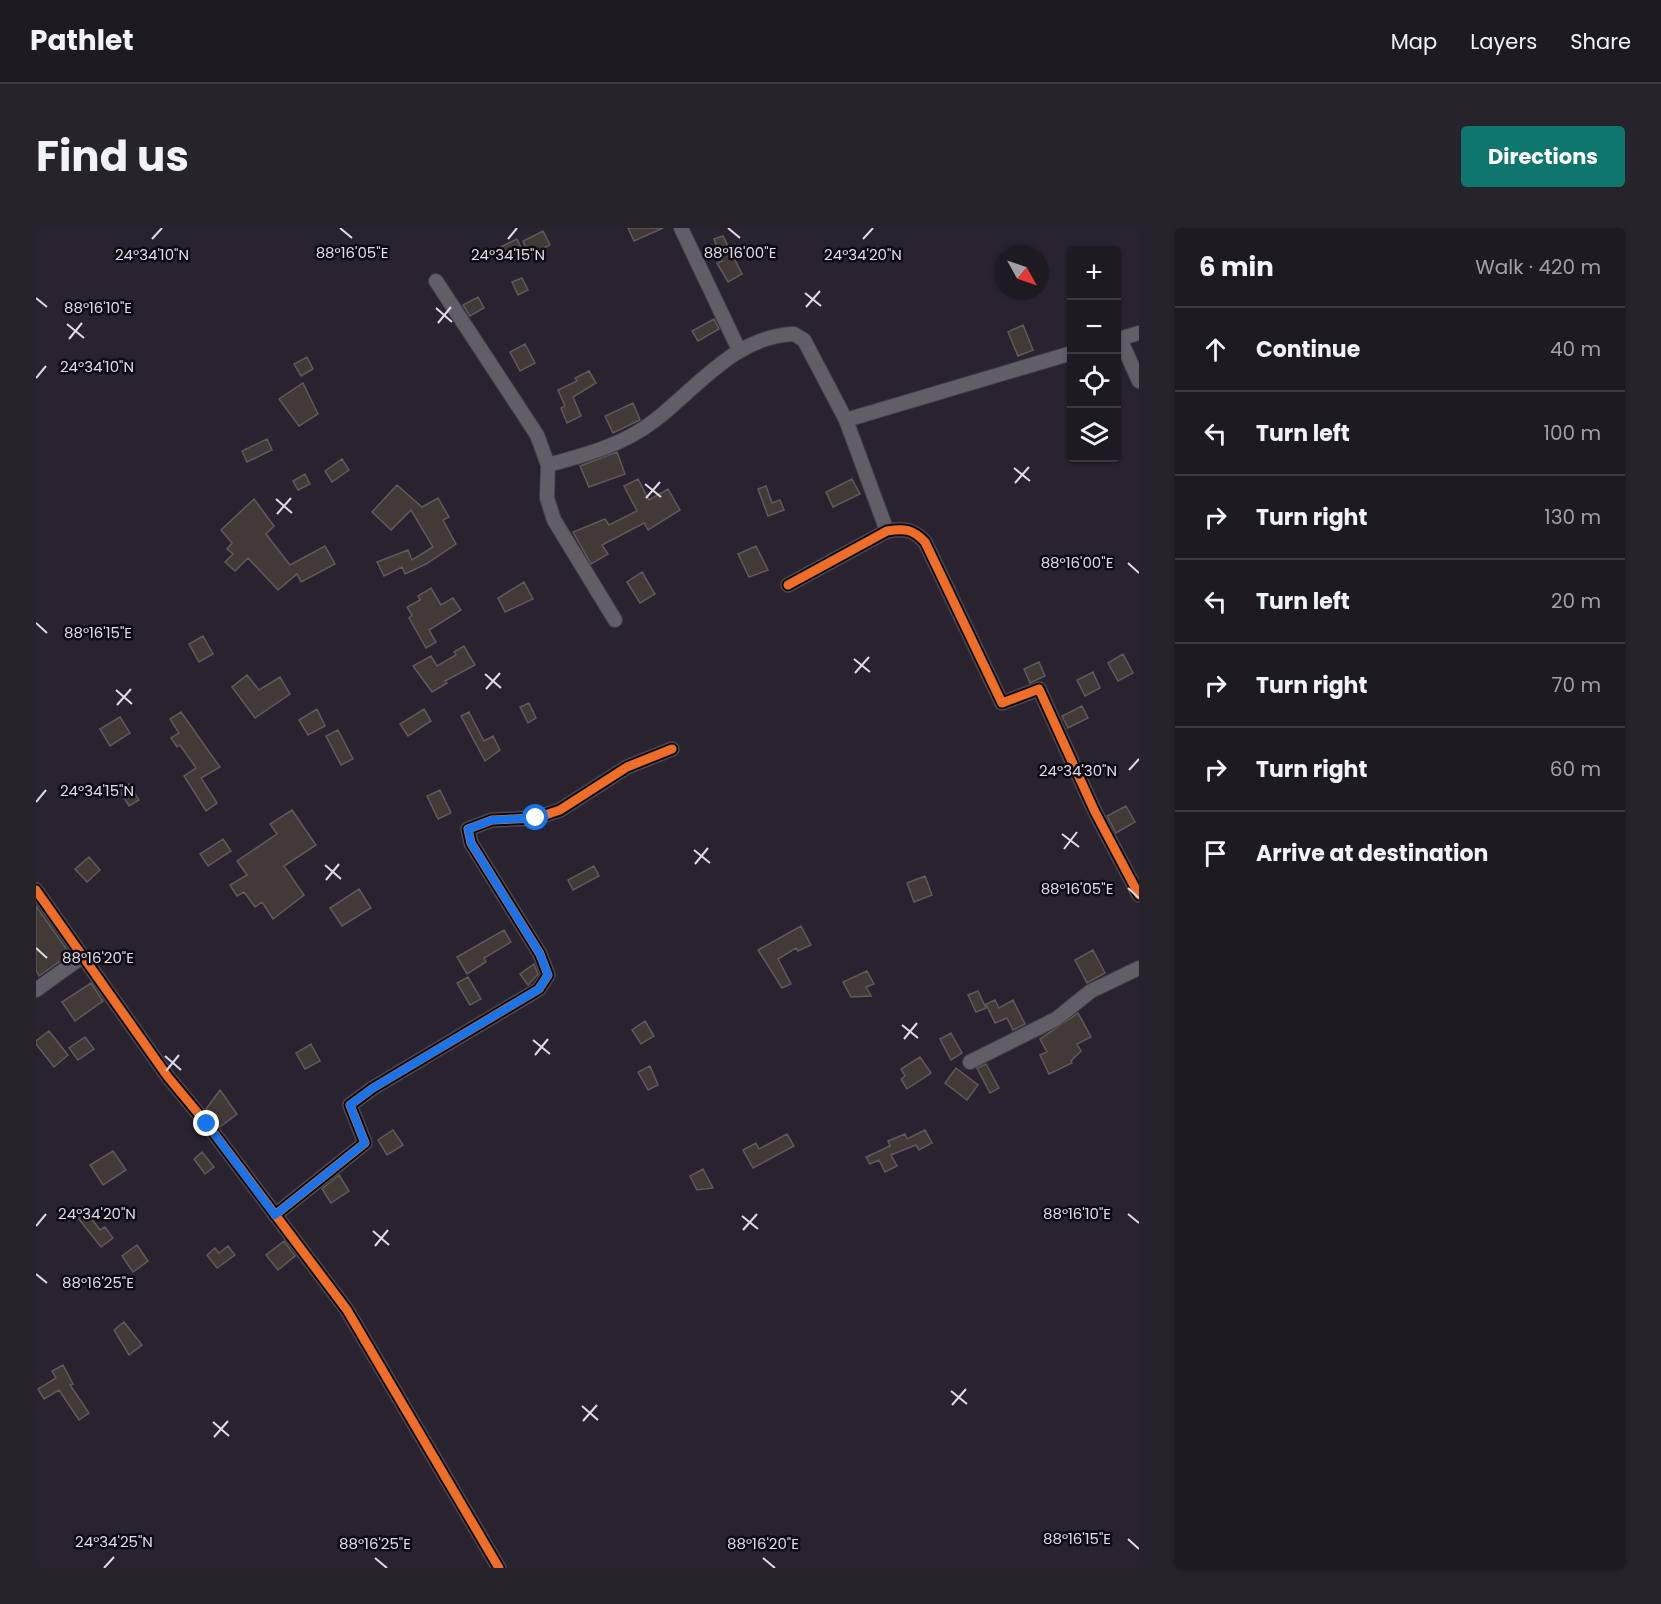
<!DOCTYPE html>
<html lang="en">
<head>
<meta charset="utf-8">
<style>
  body { margin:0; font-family:Poppins,sans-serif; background:#26232a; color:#f1f3f6 }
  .controls { position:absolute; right:18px; top:18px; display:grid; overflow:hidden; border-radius:6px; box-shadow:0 2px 4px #0004 }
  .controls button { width:54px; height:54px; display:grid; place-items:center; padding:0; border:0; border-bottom:2px solid #3c3840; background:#1e1a22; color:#f1f3f6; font:30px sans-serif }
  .compass { position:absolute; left:959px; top:18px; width:54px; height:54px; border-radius:50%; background:#1e1a22; box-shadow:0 2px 4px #0004; rotate:130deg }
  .stop { position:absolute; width:18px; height:18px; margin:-14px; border:4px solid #1a73e8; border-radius:50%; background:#fff }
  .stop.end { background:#1a73e8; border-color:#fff; box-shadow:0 2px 6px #0008 }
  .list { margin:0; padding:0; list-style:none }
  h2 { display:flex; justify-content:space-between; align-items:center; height:78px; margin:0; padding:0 24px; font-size:26px }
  h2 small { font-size:20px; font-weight:400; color:#a1a1a5 }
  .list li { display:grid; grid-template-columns:39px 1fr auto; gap:18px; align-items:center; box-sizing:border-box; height:84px; padding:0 24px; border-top:2px solid #3c3840 }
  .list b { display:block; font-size:22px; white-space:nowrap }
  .list em { font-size:20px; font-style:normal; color:#a1a1a5 }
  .icon { flex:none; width:33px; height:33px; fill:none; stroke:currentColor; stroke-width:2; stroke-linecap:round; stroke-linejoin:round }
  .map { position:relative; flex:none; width:1103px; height:1340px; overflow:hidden; border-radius:6px }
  header { display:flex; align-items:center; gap:36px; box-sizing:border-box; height:84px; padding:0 30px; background:#1e1a22; border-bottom:2px solid #3c3840 }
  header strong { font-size:28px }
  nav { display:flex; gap:33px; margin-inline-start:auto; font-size:21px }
  .intro { display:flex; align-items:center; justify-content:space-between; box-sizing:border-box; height:144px; padding:0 36px }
  h1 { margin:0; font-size:42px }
  .button { padding:15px 27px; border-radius:6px; background:#0f766e; color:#fff; font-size:21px; font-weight:700 }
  main { display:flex; gap:36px; padding:0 36px }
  aside { flex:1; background:#1e1a22; border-radius:6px; box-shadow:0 2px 4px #0004 }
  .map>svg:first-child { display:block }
  .building { fill:#423a36; stroke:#605a5b; stroke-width:1.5 }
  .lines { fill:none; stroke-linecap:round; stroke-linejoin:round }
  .street-casing { stroke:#423e48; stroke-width:16 }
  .street { stroke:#625e66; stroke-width:14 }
  .cycleway-casing { stroke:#0f0b13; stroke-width:13 }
  .cycleway { stroke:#ee6e29; stroke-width:9 }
  .route { stroke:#1a73e8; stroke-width:8 }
  .ticks { fill:none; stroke:#e0dbe7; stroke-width:2 }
  .ticks-label { font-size:15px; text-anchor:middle; fill:#e0dbe7; stroke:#0f0b13; stroke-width:5; stroke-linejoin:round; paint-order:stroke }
</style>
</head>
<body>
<header>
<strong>Pathlet</strong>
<nav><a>Map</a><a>Layers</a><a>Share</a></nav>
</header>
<div class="intro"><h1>Find us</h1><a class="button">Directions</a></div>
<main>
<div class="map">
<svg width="1103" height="1340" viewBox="0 0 1103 1340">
  <rect width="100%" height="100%" fill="#28232e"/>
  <path class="building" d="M592,0H627L598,13Z
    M507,3L514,17L493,27L487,13Z
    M687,8L706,46L692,54L681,35L686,33L678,11Z
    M481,11L486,22L467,31L462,20Z
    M486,50L492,62L482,67L476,54Z
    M442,69L448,80L434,88L427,77Z
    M678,91L683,101L662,113L656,103Z
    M987,97L997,122L982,128L972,104Z
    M489,116L499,135L484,143L474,124Z
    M271,129L277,141L265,148L258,136Z
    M553,143L560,155L537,169L545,188L531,195L525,180L529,178L522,162L541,153L539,150Z
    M267,155L282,186L263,198L243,171Z
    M597,175L604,192L577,205L569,188Z
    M231,211L236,222L211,234L206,223Z
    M581,224L589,246L553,259L544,238Z
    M306,231L313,242L296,254L289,243Z
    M269,246L274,256L262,262L257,253Z
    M602,251L613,272L632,261L644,282L612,302L608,295L566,317L572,326L555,336L537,304L569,291L573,297L601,283L588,258Z
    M816,251L824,266L797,279L790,264Z
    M361,257L386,279L402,270L413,289L407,292L420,316L390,336L369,346L366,339L348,348L341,334L372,322L376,332L397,319L375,282L355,302L336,284Z
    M730,258L736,275L744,272L748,282L732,288L722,261Z
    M218,271L238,298L230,306L254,337L289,318L299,336L265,354L261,346L242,362L212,330L199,343L189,334L197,326L191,321L196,315L185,302Z
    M720,318L732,342L713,349L702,326Z
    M606,344L619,366L604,375L591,354Z
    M488,354L497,371L469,384L462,370Z
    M395,360L405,377L417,370L425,382L393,402L400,414L390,420L373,390L376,387L371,379L384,372L382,368Z
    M167,408L177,426L163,434L153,416Z
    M428,418L439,437L409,453L411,455L396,464L377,438L395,428L401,438L420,427L418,424Z
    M1087,426L1097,445L1082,453L1072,435Z
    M1003,434L1009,448L994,455L988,441Z
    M1057,444L1064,460L1049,468L1041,452Z
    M211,447L223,462L244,449L254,466L219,490L196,459Z
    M493,475L500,490L492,495L484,479Z
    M1046,478L1052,490L1032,500L1026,488Z
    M281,481L289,498L272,507L263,492Z
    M388,481L395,493L372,508L364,496Z
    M145,484L184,539L165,550L181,575L170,583L148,548L160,540L144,517L141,519L135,510L143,505L134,491Z
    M433,484L448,513L457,508L464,522L449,533L425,488Z
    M84,489L94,505L74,518L64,501Z
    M302,502L317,531L305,537L290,508Z
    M93,556L103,572L93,578L83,562Z
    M404,562L415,585L402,591L391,568Z
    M1090,578L1099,594L1080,605L1071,588Z
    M256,582L280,617L248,638L268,667L237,691L226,674L219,679L208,664L201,668L194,657L211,647L201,633L241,606L234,596Z
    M187,611L195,623L172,638L164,626Z
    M53,629L64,642L51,654L39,641Z
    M558,638L563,648L537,662L532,652Z
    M889,648L896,667L878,674L871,655Z
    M323,661L335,680L306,698L294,680Z
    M0,678L34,726L3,748L0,742Z
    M765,698L775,717L762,723L760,720L742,731L755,756L746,760L722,722Z
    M468,702L475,714L448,730L450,734L431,746L421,729Z
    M1057,722L1069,745L1051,755L1039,732Z
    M498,736L502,746L492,757L484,746Z
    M831,743L838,756L830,759L835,768L815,769L807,754Z
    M432,749L445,771L434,777L421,755Z
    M55,755L67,773L39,793L26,774Z
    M942,763L950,780L940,784L932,767Z
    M959,772L963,780L977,772L989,796L977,802L971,790L959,795L950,776Z
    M1042,785L1055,809L1041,816L1045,823L1035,833L1036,835L1013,846L1004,827L1011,824L1004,811Z
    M609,793L618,808L605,816L596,802Z
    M13,803L32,827L18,839L0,816V813Z
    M915,805L926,825L915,832L904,811Z
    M49,809L58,821L42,832L33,820Z
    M275,816L284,833L269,841L260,825Z
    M884,829L895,845L871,861L865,851L869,848L865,841Z
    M950,836L963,860L954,865L941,840Z
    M614,838L622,857L612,862L602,844Z
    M920,840L942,857L931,872L909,855Z
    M184,862L201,886L184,899L170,881Z
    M357,902L367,917L351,927L342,912Z
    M889,902L896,915L883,922L880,917L855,927L861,938L849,944L843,932L834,936L830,929L854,918L852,913L869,906L871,911Z
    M751,906L758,918L717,940L707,922L720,915L723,921Z
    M77,923L90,942L67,957L54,937Z
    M166,924L178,939L169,946L158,931Z
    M667,941L677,960L661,962L654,948Z
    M303,947L313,963L295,975L286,961Z
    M47,979L64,1002L69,999L77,1010L65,1019L38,985Z
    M248,1013L259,1028L242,1042L230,1027Z
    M101,1017L112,1033L97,1044L86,1028Z
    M192,1018L199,1027L181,1040L171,1027L179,1020L183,1025Z
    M88,1094L106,1117L93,1127L78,1102Z
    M27,1137L37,1156L34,1157L53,1185L43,1192L23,1162L8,1171L2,1161L20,1150L16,1143Z"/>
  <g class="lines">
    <g class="street-casing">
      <path id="street" d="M645,0L703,122
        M400,53L501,207L512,237L511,270L518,292L579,392
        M1084,111L1103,153
        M1080,112L1103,105
        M810,192L1036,125
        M512,237C549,227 587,217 618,193C661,160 699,108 758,106L768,112L810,192L851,303
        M752,357L851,303C868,300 877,301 889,314L966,475L1003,461L1059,584L1103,667
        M0,662L132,849L171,896L311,1082L463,1340
        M0,762L47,728
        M934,834L1020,791L1055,763L1103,740
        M239,987L329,915L314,877L337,860L503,761L512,747L504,726L435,615L432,601L456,592L500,590L524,582L591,539L636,521"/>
    </g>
    <use href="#street" class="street"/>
    <g class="cycleway-casing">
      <path id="cycleway" d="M752,357L851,303C868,300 877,301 889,314L966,475L1003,461L1059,584L1103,667
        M0,662L132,849L171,896L311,1082L463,1340
        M239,987L329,915L314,877L337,860L503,761L512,747L504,726L435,615L432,601L456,592L500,590L524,582L591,539L636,521"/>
    </g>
    <use href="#cycleway" class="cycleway"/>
  </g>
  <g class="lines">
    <path class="route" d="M171,896L239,987L329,915L314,877L337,860L503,761L512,747L504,726L435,615L432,601L456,592L500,590"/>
  </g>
  <path class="ticks" d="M304,0L316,10M692,0L704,10M116,11L126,0M472,11L481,0M827,11L837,0M769,65L785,78M0,70L11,79M770,79L784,63M400,80L416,94M402,95L415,79M31,96L48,110M33,111L46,95M0,150L10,138M978,240L994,253M979,255L993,239M609,256L625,269M610,270L624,254M240,271L256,285M241,286L255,270M1092,335L1103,345M0,395L11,405M818,431L834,444M819,445L833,429M449,446L465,460M450,461L464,445M80,462L96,476M81,477L95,461M1093,542L1103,531M0,574L10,562M1026,606L1043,619M1028,621L1041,604M658,622L674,635M659,636L672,620M289,637L305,651M290,652L303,636M1092,660L1103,670M0,720L11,730M866,797L882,810M868,811L881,795M497,812L514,826M499,827L512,811M129,828L145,842M130,843L143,827M1092,986L1103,995M706,988L722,1001M0,998L10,986M707,1002L721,986M337,1003L353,1017M339,1018L352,1002M0,1046L11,1055M915,1163L931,1176M916,1177L930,1161M546,1178L562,1192M547,1193L561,1177M177,1194L193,1208M178,1209L192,1193M1092,1311L1103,1321M339,1330L351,1340M727,1330L739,1340M68,1340L78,1329"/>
  <g class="ticks-label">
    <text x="316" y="30">88°16'05"E</text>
    <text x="704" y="30">88°16'00"E</text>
    <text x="116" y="32">24°34'10"N</text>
    <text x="472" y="32">24°34'15"N</text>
    <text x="827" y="32">24°34'20"N</text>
    <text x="62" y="85">88°16'10"E</text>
    <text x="61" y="144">24°34'10"N</text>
    <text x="1041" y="340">88°16'00"E</text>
    <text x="62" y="410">88°16'15"E</text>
    <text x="1042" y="548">24°34'30"N</text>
    <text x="61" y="568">24°34'15"N</text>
    <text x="1041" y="666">88°16'05"E</text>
    <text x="62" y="735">88°16'20"E</text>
    <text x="1041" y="991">88°16'10"E</text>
    <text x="61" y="991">24°34'20"N</text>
    <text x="62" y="1060">88°16'25"E</text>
    <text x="1041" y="1316">88°16'15"E</text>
    <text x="78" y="1319">24°34'25"N</text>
    <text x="339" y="1321">88°16'25"E</text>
    <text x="727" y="1321">88°16'20"E</text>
  </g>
</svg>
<div class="controls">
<button>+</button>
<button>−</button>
<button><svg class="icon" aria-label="locate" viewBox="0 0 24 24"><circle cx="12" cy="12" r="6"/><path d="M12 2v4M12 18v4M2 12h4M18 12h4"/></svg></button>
<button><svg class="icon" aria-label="layers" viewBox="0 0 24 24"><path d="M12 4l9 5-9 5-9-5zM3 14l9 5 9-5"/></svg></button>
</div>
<svg class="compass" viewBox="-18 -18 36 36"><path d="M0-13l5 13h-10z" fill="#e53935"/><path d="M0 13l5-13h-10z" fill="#a1a1a5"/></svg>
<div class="stop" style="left:500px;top:590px"></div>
<div class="stop end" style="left:171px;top:896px"></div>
</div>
<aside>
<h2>6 min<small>Walk · 420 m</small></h2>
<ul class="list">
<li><svg class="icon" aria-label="ahead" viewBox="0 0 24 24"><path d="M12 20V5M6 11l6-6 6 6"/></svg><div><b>Continue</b></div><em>40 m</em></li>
<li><svg class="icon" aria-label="left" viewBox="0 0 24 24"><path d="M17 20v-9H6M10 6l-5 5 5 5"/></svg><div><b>Turn left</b></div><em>100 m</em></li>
<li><svg class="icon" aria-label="right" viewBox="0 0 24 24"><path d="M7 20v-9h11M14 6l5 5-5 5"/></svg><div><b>Turn right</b></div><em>130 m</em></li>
<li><svg class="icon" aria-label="left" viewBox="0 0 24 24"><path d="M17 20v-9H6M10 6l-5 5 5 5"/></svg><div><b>Turn left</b></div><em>20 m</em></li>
<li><svg class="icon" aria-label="right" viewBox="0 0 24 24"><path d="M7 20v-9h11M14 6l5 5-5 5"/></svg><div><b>Turn right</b></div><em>70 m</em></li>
<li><svg class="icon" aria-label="right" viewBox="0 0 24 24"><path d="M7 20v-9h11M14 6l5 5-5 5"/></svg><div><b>Turn right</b></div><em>60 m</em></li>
<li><svg class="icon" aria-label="arrive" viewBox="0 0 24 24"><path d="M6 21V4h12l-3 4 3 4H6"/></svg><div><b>Arrive at destination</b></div></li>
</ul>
</aside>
</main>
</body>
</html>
